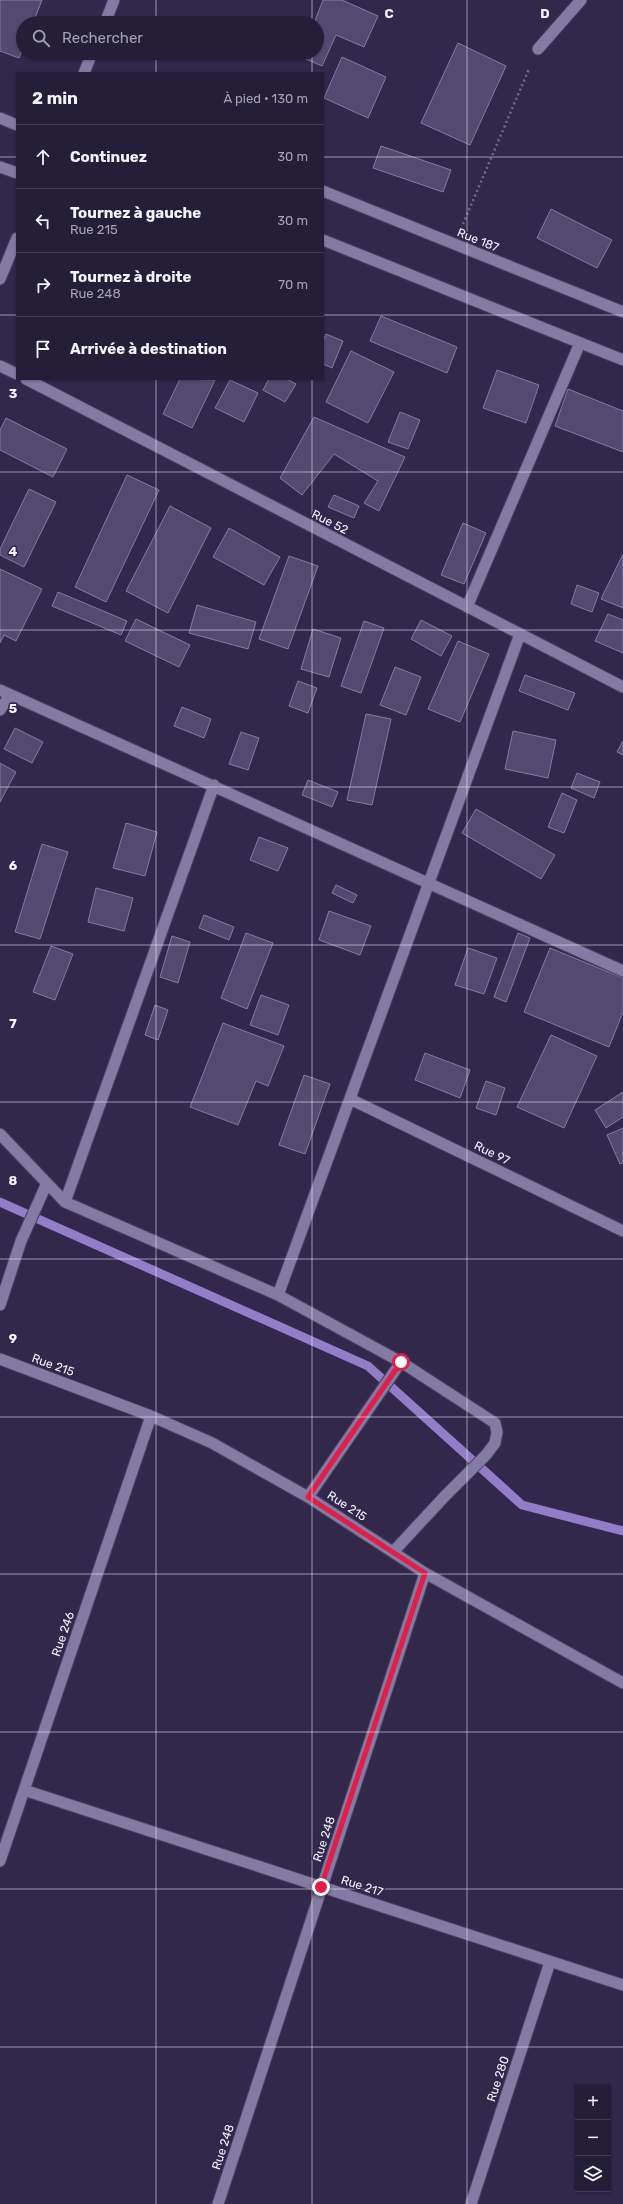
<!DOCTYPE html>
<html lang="fr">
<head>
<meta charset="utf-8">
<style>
  body { margin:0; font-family:Rubik,sans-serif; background:#312b44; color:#f1f3f6 }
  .controls { position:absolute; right:12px; bottom:12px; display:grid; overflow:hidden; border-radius:0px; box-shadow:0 1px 3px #0004 }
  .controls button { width:36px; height:36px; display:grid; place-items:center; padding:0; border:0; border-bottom:1px solid #423c53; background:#251e39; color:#f1f3f6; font:20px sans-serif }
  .stop { position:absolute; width:12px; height:12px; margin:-9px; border:3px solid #e11d48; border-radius:50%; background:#fff }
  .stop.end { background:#e11d48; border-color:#fff; box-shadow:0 1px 4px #0008 }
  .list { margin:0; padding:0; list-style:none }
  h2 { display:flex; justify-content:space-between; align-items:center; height:52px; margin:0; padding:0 16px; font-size:17px }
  h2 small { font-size:13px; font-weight:400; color:#a3a2ae }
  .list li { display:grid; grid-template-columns:26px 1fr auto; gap:12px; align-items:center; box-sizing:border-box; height:64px; padding:0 16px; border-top:1px solid #423c53 }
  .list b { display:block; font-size:15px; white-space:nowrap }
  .list p { margin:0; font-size:13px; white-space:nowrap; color:#a3a2ae }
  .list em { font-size:13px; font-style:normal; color:#a3a2ae }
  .icon { flex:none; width:22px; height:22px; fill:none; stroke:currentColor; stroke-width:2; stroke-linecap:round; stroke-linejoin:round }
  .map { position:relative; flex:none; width:623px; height:2204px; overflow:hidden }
  .search { position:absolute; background:#251e39; box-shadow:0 1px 3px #0004; left:16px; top:16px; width:308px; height:44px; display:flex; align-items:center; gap:10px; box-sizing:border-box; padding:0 14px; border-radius:22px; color:#a3a2ae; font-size:15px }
  .panel { position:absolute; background:#251e39; box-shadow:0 1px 3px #0004; left:16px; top:72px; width:308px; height:308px; border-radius:0px }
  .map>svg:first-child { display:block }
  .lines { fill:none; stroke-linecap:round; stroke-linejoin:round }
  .stream { stroke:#937cc8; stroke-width:9 }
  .building { fill:#524a70; stroke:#837ba4 }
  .minor-casing { stroke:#4a425e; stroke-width:13 }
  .tertiary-casing { stroke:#4a425e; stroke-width:13 }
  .path { stroke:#716a86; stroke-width:2.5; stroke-dasharray:2 3; stroke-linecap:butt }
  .minor { stroke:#847ba5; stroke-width:11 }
  .tertiary { stroke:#847ba5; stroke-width:11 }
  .route { stroke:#e11d48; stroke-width:5 }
  .grid { fill:none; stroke:#f5f3fc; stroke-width:1; stroke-opacity:0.55 }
  .labels { text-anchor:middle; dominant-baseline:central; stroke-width:3; stroke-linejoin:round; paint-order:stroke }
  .street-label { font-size:12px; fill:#f5f3fc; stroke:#31284c }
  .grid-label { font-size:13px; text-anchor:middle; font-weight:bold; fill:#f5f3fc; stroke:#31284c; stroke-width:3; stroke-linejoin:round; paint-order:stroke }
</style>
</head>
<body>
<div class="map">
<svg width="623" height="2204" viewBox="0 0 623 2204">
  <rect width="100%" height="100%" fill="#31284c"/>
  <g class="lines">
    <path class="stream" d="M0,1202L368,1366L522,1505L623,1531"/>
  </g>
  <path class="building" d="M0,0H42L33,23H23V48L19,58L0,51Z
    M323,0H342L378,16L364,47L336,35L322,66L299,56L301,53H317V23H314Z
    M458,43L506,66L470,145L421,123Z
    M342,57L386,77L368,118L324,98Z
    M381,146L451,170L443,192L373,168Z
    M551,209L612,240L597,268L537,238Z
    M381,316L457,347L447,373L370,341Z
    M326,334L343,341L332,368L323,364V341Z
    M351,351L394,372L368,423L326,402Z
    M497,370L539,385L526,423L483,408Z
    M180,379L215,380L192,428L163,414Z
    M269,379H287L296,384L285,402L263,390Z
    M230,380L258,393L244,422L215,408Z
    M568,389L623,411V452L555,426Z
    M400,412L420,420L408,449L388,442Z
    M314,417L405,457L379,511L364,503L378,481L334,454L302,495L280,478Z
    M6,418L67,449L53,477L0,450V430Z
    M127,475L159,490L106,602L75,587Z
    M29,489L56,502L24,567L0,555V549Z
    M334,495L359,506L354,518L328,507Z
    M170,506L211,528L168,613L126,591Z
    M463,523L486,533L464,584L441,575Z
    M229,528L280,557L264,585L213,557Z
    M623,554V608L601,599Z
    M289,556L318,566L288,649L259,639Z
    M0,569L42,589L16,641L4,635L0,643Z
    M577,585L599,593L592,612L571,604Z
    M58,592L127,621L121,635L52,606Z
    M197,605L256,622L248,649L189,633Z
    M608,614L623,620V653L595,641Z
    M136,619L190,645L179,667L125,641Z
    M421,620L452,636L441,656L411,639Z
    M364,621L384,628L361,693L341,686Z
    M313,629L341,638L329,677L301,669Z
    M458,641L489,654L460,722L428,709Z
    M395,667L421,677L406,715L380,705Z
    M525,675L575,693L568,710L519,691Z
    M298,681L317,688L308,713L289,706Z
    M182,707L211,719L204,738L174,726Z
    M366,714L391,719L372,805L347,800Z
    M15,728L43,742L32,763L4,749Z
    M513,731L556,740L548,778L505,769Z
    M241,732L259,738L248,770L229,764Z
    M623,741V755L617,752Z
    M0,763L16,772L0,802Z
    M577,773L600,782L594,798L571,788Z
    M308,780L338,792L332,807L302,795Z
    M562,793L577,800L564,833L548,827Z
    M476,809L555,855L541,879L462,833Z
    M126,823L157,832L145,876L113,868Z
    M259,837L288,848L278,871L250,860Z
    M42,844L68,852L40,939L15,932Z
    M336,885L357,895L353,903L332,893Z
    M96,888L133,898L124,931L88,922Z
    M329,911L371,926L360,955L319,940Z
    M204,915L234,927L229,940L199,928Z
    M246,933L273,943L247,1009L221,998Z
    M518,933L530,938L506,1002L494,997Z
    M172,936L190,942L178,983L160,977Z
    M51,946L73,954L55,1000L33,992Z
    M468,948L497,958L484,994L455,985Z
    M550,948L623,978V1012L609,1047L524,1012Z
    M261,995L289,1005L278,1035L250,1025Z
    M155,1005L168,1010L158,1040L145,1035Z
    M223,1023L284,1046L268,1086L256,1081L238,1125L190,1107Z
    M551,1035L597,1056L564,1128L517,1107Z
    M425,1053L470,1070L460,1098L415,1080Z
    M304,1075L330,1084L305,1154L279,1145Z
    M486,1081L505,1088L496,1115L476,1108Z
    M623,1092V1117L606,1128L595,1110Z
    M623,1128V1163L620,1164L607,1135Z"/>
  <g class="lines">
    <g class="minor-casing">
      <path id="minor" d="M105,23L114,0
        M538,49L581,0
        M84,73L92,53
        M0,279L17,238
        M0,366L17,374
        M26,379L623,687
        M467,607L580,343
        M0,690L623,971
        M0,710L10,695
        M350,1099L623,1231
        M0,1134L65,1202L278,1295L401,1362L495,1423L497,1432L495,1443L486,1455L445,1496L393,1552
        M65,1202L214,785
        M278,1295L520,634
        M0,1305L21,1241L47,1183
        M0,1359L151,1416L212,1443L308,1497L425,1573L623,1683
        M308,1497L401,1362
        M24,1790L623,1985
        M0,1861L151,1416
        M218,2204L425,1573
        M471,2204L550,1962"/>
    </g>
    <g class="tertiary-casing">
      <path id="tertiary" d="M0,118L17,125
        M0,167L17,173
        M323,191L623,312
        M323,240L623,360"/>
    </g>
    <path class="path" d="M463,224L529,69"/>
    <use href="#minor" class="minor"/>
    <use href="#tertiary" class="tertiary"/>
  </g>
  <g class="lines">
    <path class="route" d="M321,1887L425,1573L308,1497L401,1362"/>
  </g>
  <path class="grid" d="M156,0V23M312,0V23M467,0V2204M156,53V73M312,53V73M0,157H17M323,157H623M0,315H17M323,315H623M156,379V2204M312,379V2204M0,472H623M0,630H623M0,787H623M0,945H623M0,1102H623M0,1259H623M0,1417H623M0,1574H623M0,1732H623M0,1889H623M0,2047H623"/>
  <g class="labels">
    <g class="street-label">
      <text transform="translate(478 240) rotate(22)">Rue 187</text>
      <text transform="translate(330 522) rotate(27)">Rue 52</text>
      <text transform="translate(492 1153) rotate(26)">Rue 97</text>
      <text transform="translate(53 1365) rotate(20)">Rue 215</text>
      <text transform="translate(347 1506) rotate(33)">Rue 215</text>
      <text transform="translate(63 1634) rotate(-71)">Rue 246</text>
      <text transform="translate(324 1839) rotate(-72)">Rue 248</text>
      <text transform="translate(362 1886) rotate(18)">Rue 217</text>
      <text transform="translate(498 2079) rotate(-72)">Rue 280</text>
      <text transform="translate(223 2147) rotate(-72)">Rue 248</text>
    </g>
  </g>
  <g class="grid-label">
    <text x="389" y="18">C</text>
    <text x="545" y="18">D</text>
    <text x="13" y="398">3</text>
    <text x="13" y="556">4</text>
    <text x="13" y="713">5</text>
    <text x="13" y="870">6</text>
    <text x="13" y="1028">7</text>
    <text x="13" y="1185">8</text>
    <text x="13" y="1343">9</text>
  </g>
</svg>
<div class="controls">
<button>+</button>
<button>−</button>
<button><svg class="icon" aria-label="layers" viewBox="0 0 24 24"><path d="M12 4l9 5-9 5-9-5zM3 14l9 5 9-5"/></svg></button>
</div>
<div class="stop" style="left:401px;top:1362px"></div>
<div class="stop end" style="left:321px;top:1887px"></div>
<div class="search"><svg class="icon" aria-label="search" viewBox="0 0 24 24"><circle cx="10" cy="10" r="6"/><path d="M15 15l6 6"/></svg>Rechercher</div>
<section class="panel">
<h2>2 min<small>À pied · 130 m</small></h2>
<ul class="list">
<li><svg class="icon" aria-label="ahead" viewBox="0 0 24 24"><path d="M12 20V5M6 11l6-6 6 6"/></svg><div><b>Continuez</b></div><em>30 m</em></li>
<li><svg class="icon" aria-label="left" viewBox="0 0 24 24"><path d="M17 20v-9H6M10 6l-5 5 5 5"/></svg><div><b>Tournez à gauche</b><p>Rue 215</p></div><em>30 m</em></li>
<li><svg class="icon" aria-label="right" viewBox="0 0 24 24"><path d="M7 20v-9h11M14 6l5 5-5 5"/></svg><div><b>Tournez à droite</b><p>Rue 248</p></div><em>70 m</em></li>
<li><svg class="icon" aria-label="arrive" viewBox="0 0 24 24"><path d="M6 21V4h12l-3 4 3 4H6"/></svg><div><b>Arrivée à destination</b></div></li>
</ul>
</section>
</div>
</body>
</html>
